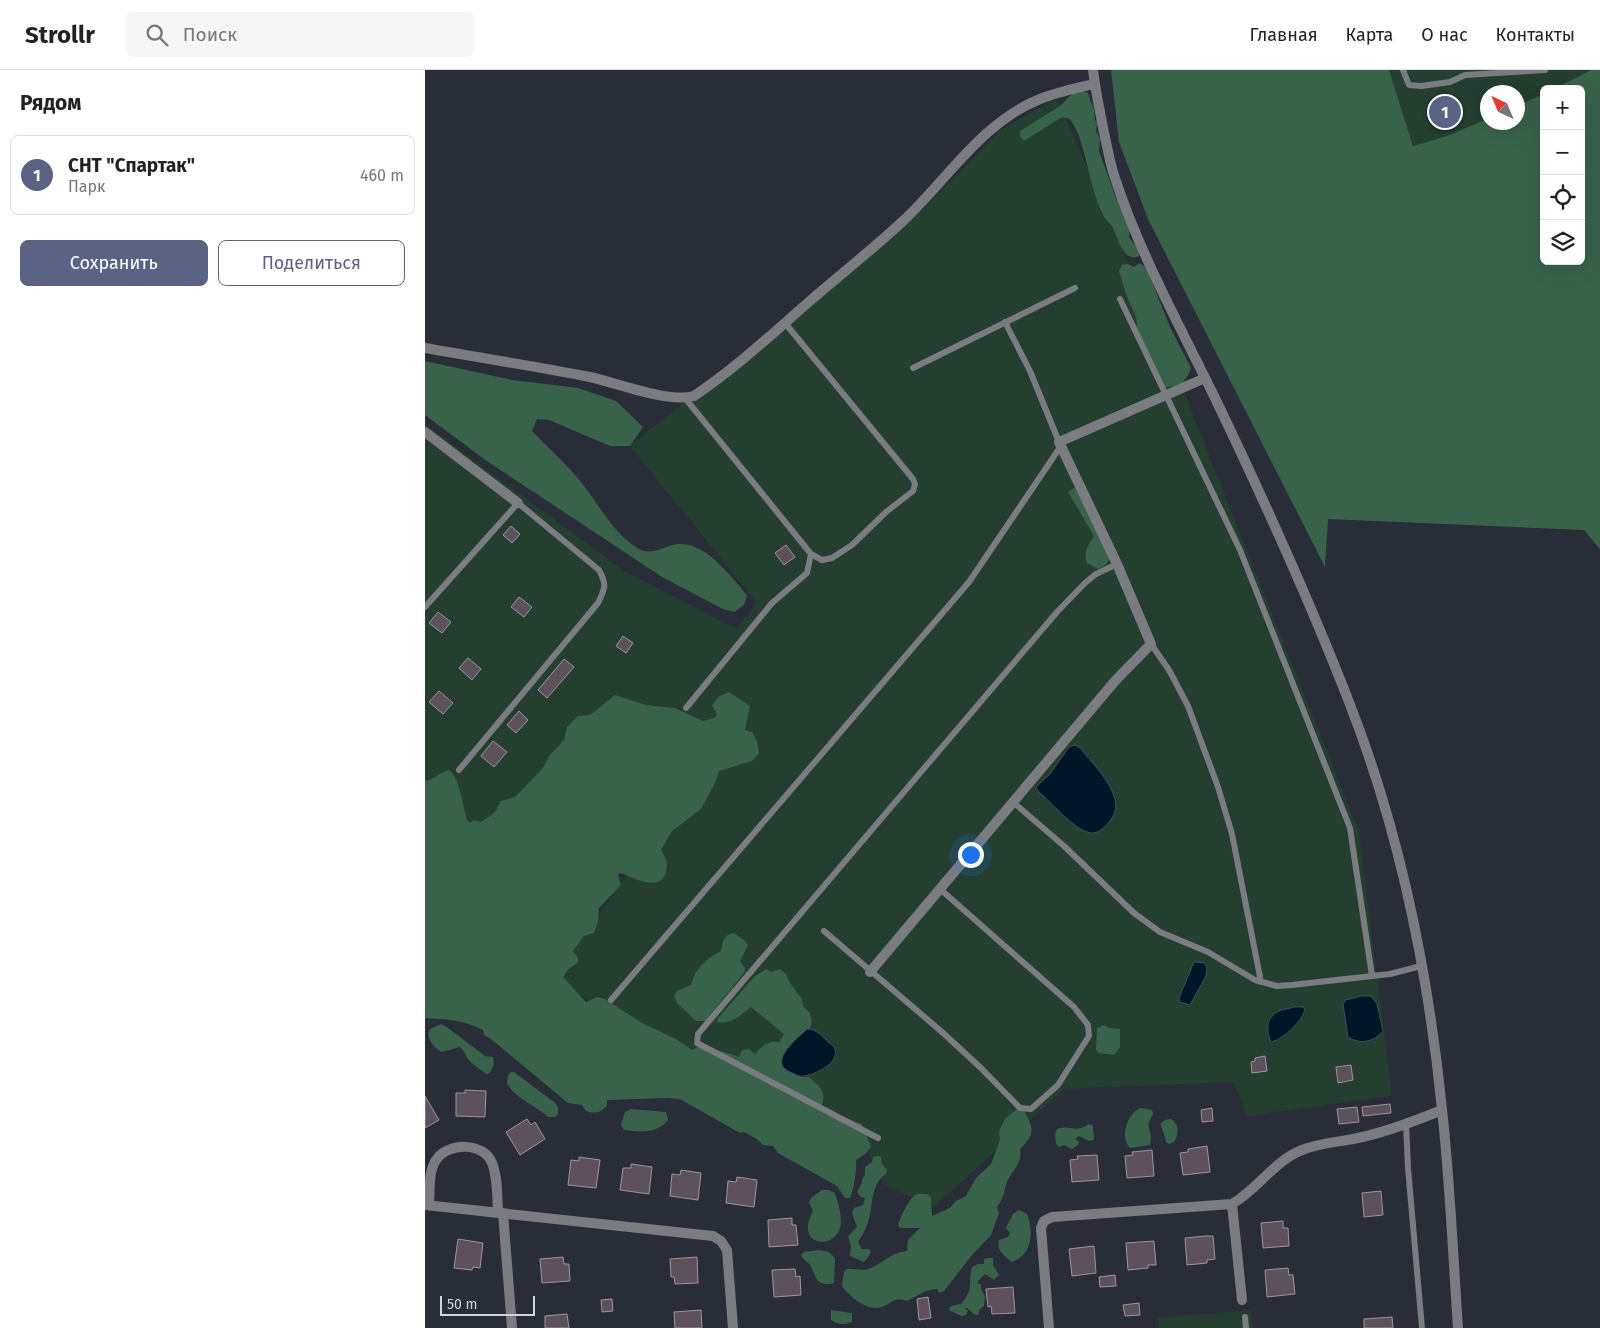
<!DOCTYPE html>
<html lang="ru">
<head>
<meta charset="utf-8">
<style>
  body { margin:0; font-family:"Fira Sans",sans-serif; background:#f6f6f6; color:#222 }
  .controls { position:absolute; right:15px; top:15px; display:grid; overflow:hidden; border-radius:8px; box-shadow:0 5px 20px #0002 }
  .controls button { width:45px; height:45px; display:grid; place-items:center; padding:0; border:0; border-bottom:1px solid #e0e0e0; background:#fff; color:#222; font:25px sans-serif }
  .compass { position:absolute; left:1055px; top:15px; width:45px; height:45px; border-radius:50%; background:#fff; box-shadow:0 5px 20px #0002; rotate:316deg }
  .scale { position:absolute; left:15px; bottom:12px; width:95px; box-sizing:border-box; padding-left:5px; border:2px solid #d1d4db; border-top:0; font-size:14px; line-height:18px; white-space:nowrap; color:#d1d4db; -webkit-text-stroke:4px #292d38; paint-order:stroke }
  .you { position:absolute; left:545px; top:784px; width:18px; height:18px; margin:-12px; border:4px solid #fff; border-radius:50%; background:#1a73e8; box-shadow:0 0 0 8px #1a73e833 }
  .badge { display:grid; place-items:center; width:32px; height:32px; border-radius:50%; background:#5b6385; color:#fff; font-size:16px; font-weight:700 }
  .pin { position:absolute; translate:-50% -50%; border:2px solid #fff; box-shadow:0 1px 5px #0006 }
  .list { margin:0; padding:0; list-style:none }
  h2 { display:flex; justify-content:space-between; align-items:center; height:65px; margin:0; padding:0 20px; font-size:21px }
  h2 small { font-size:16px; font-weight:400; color:#767676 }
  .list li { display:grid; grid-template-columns:32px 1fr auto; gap:15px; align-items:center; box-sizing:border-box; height:80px; margin:0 10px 10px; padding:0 10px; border:1px solid #e0e0e0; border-radius:8px }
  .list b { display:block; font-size:19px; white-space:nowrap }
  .list p { margin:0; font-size:16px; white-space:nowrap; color:#767676 }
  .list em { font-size:16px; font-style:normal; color:#767676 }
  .actions { display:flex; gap:10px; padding:15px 20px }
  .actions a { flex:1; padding:11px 0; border:1px solid #5b6385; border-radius:8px; text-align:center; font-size:18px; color:#5b6385 }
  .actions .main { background:#5b6385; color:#fff }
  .icon { flex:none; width:28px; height:28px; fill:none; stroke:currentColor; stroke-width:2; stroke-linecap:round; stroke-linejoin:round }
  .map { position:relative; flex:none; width:1175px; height:1258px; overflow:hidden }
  header { display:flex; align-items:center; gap:30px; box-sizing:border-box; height:70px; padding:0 25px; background:#fff; border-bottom:1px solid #e0e0e0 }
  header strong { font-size:24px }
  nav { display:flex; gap:28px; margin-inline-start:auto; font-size:18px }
  .search { width:350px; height:45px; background:#f6f6f6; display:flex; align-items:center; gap:12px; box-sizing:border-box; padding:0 18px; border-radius:8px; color:#767676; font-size:19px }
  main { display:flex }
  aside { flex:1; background:#fff }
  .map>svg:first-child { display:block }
  .green { fill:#243e2f }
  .forest { fill:#38634a }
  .water { fill:#001527; stroke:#3f4e5d }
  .building { fill:#5d525b; stroke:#a0939d }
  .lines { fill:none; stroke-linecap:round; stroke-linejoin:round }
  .service { stroke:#7b7c82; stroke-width:6 }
  .minor { stroke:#7b7c82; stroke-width:10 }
</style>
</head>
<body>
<header>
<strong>Strollr</strong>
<div class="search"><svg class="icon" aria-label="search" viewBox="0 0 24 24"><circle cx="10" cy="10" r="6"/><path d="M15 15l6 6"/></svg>Поиск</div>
<nav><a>Главная</a><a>Карта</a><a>О нас</a><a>Контакты</a></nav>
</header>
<main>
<aside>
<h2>Рядом<small></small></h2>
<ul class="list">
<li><span class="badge">1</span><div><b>СНТ &quot;Спартак&quot;</b><p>Парк</p></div><em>460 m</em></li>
</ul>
<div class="actions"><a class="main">Сохранить</a><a>Поделиться</a></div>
</aside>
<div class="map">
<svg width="1175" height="1258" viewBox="0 0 1175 1258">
  <rect width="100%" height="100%" fill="#292d38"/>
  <path class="green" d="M964,0H1166L1129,19H1119V24L1093,35L1092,22H1062V49L1022,66L988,76Z
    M632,28L751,302L934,762L967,1026L822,1046L808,1012L639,1019L509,1137L459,1115L436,1066L127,911L291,678L185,634L50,766L0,749V354L199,501L312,559L332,533L205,376L490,147L575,60Z
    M826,1240L827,1258H734L733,1248Z"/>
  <path class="forest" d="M686,0H964L988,76L1022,66L1062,49V52H1092L1093,35L1119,24V191H1156V19H1129L1166,0H1175V479L1159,460L903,449L900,497L723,149L694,72Z
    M650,21H657L663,23C664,29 668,35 669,40C670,46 668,48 672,53L671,61L675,69L674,81L691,128C701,137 706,153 704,167L714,180V186C698,194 692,165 687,156C685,153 681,150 679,147C666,122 663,92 654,66C652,60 648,54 645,49L637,47L599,71L595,66V61L635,36Z
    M714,193L721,197L745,257L766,298C760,316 752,316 734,318L713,266L711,247L702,227L694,201L697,195L703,194L709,197Z
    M0,291L87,310L153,318L191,331L218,357L205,376H185L124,350L112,349L107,361C124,379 144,396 159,416C176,438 189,464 214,479C228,487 241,474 254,474C281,472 306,507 322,525L319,535L309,542L298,539L237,507L59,389L0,345Z
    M650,417L685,484C684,493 681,496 673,499L662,493C658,483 663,475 669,466L643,422Z
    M304,622L325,636L320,660L327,662L332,671L334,683L327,691L294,701L290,713L276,739L247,761L236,780C241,788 243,793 241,802C236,823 208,808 196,803L193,805L196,815L174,838L173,851L169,863L159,866L148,881C159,894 151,892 143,900C141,902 140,905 138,907L161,932L172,927L180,929L217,953L251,969L267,980L277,975L314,987L317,980L324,979L330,984C338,975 342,971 355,972L359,964L326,937C316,945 306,955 292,952L293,948L329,907L341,899L346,902L355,899L361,904L365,913L377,929L378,936L385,943L387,951L385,958L374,968L372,999L377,1007H384C396,1018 402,1021 396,1038L401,1045L414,1046L437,1054L446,1077L440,1084L431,1090C432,1099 429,1120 425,1128H420L412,1116L353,1083L348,1076L338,1075L332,1069L319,1062L315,1063L255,1029L243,1028L182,1030V1036C175,1043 170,1044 161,1041L157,1035L143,1033L66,969L59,965L58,960C39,950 20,949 0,948V711C11,709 13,703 24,700C35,708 38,737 42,750L45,753L49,750L56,752L69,743L76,731L90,727L118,698L124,686L139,670L142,657L153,646L165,645L190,625L221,635L250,638L278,651L290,648L292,644L287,636L293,627Z
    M309,863L319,870L323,875L315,891L320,898L319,903L280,951H271L252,933L249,926L252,921L266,915C270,898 281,889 296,881C298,871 298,865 309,863Z
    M16,954L23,958L60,986L68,987C70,994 68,1000 63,1004C60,1004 46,993 44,990C40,986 40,981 35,977L17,982C9,977 0,969 5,959Z
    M679,955L684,958L695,959V977L689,985L674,983L671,980L672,958Z
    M86,1002H89L129,1032L133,1037V1044L130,1047H123C110,1035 90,1029 82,1013L83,1005Z
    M715,1038L727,1040L728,1044L723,1054C725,1061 727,1067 725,1075L705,1078C695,1067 701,1045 715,1038Z
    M206,1039L241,1042L243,1050C232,1064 215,1062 199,1060L196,1055L200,1042Z
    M592,1039L600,1042C609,1060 610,1064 595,1079C598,1096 585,1101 581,1115C578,1125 579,1127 572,1137L574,1143L566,1165L547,1185L519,1221L514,1223L512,1219C500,1219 493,1226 482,1231C469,1226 468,1233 457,1237C443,1242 425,1227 417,1216L419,1202L422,1199C431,1198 437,1202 446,1198C460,1192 465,1183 482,1181L483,1170L495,1158H475L473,1155C475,1148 484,1129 490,1125C494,1123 499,1124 503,1124L506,1128L507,1146L525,1138L531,1131L541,1126L551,1108L566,1094L575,1070L574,1061L580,1049Z
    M746,1049C755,1055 754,1064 749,1072L744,1074L741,1072C741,1065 736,1060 736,1053L740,1050Z
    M664,1054L668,1056L669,1070L664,1071L654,1066L650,1069L654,1072L653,1075L647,1079L639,1075L634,1077L631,1074L630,1064L632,1059C647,1054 648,1064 664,1054Z
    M454,1086L456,1088L457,1094L462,1100L461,1104C444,1115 449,1138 442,1155C440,1161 436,1167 433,1172L437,1179H443L446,1181L444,1186L439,1192L425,1186L426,1176L423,1166L432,1157L427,1143L429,1138L438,1135L440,1128L436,1127L432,1122L437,1113V1109L440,1105V1097L447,1092L448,1087Z
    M397,1120H404L410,1123C413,1133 418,1148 415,1158C408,1181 369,1175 388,1141L384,1133L386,1128Z
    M594,1140L602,1144C609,1162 607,1185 587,1192C580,1186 571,1181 574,1170L583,1167L585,1163L581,1158L588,1144Z
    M395,1180L404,1182L410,1188L409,1213C392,1217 392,1209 386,1197C384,1192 379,1191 376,1185L379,1182Z
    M563,1188H568V1195L574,1205L569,1210L560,1204L553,1211V1214H556V1219L560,1226L559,1236L555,1239L553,1245L549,1244L542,1238H540L543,1241L541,1245L536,1246L524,1240L526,1236L536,1234C550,1218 542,1215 547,1197L553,1194H559V1189Z
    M406,1240L427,1243V1252C419,1255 413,1255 406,1250Z"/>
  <path class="water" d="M650,675L655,678C667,693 685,710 690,729C692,737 690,745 685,751C680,756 674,764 666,763C650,761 626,732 614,722L611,717L625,704L644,677Z
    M769,892L779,893L782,898L781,906L765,935L755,932L754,928Z
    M936,926H946L952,934L958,961C949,972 935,975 923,967L918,934L921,930Z
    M869,937H878L880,940C876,952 859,969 846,972C841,961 841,947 854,941C858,939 864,939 869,937Z
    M382,959C392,959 397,966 404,973C406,975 409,976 410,979C416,993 385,1008 374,1006C371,1005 366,1002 363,1001C344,990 373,968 382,959Z"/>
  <path class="building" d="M86,456L95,464L87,473L78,465Z
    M361,475L370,487L359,495L350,483Z
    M94,527L107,537L99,547L86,537Z
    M13,542L26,552L17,563L4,553Z
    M198,566L208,573L201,583L191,576Z
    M43,588L56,599L47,610L34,598Z
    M139,589L149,597L122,628L113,620Z
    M14,621L28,633L18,644L4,632Z
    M94,641L103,650L91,663L82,655Z
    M68,671L82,682L69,697L56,686Z
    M840,986L842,1001L827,1003L826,992L830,991V988Z
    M926,995L928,1010L913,1013L911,997Z
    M40,1020L61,1021L60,1047L31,1046V1023H40Z
    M0,1026L14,1050L0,1058Z
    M965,1034L966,1043L938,1046L937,1037Z
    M932,1037L934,1052L914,1054L912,1039Z
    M787,1038L788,1051L777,1052L776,1040Z
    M102,1049L106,1055L110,1052L120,1069L95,1085L81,1062Z
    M782,1076L785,1102L758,1105L755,1083L763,1082V1079Z
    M727,1080L729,1106L702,1108L700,1086L708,1085L707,1082Z
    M672,1085L674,1110L647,1112L645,1090L653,1089L652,1086Z
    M154,1087L175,1090L171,1118L143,1115L146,1090L154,1091Z
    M206,1094L227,1097L224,1124L195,1120L198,1098H206Z
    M256,1100L276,1103L273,1130L245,1126L247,1104L255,1105Z
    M312,1107L332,1110L329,1137L301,1133L303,1111L311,1112Z
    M956,1121L958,1145L939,1147L937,1123Z
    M367,1148V1155H371L373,1175L344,1177L343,1150Z
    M858,1151V1158H863L864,1176L838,1178L836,1153Z
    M780,1166H788L790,1189L782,1190V1193L762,1195L760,1168Z
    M33,1169L58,1173L55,1198L48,1197L47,1200L29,1198Z
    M729,1171L731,1195H723V1198L703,1200L701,1173Z
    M669,1176L671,1203L647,1206L644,1179Z
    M138,1187L139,1194H144L145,1211L117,1213L115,1189Z
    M272,1187L273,1213L250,1214L249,1207H246L245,1189Z
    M863,1198L864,1205H868L870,1224L842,1227L840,1200Z
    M370,1199L371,1207L375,1206L376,1225L349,1227L347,1200Z
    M690,1205L691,1216L675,1217L674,1207Z
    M588,1217L590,1243L567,1244L566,1236L563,1237L561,1219Z
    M503,1227L506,1248L494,1250L492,1229Z
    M187,1229L188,1241L177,1242L176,1230Z
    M714,1233L715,1245L700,1246L698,1235Z
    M276,1240L277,1258H250L249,1242Z
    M142,1244L144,1258H120V1246Z
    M967,1247L968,1258H939V1249Z"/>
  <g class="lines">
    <path class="service" d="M978,0L984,15L996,16L1025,12L1040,5L1120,0
      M695,229L815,480L925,758L947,906
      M580,252L605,301L634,372
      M488,298L650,218
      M260,328L386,484L397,490L407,488L427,475L461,442L488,421L490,414L488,409L360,253
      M0,537L93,433L174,500C182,514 180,519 173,533L34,700
      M726,574L744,600L763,636L793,717L807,764L836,912
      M261,638L347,533L382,503L386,484
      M588,732L639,776L709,843L735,862L783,882L830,910L852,916L867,915L965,904L996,896
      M399,861L517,962L556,998L595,1038L606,1039L633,1015L664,966L663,955L649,937L515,819
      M186,930L544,512L636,376
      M981,1054L983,1098L997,1258
      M453,1068L272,973L273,964L632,542L660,513L671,504L692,494
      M820,1247L821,1258"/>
    <path class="minor" d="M668,0C671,24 676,48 681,72C684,85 686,98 691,111C715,184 756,258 790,328C838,428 884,529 924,632C975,762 1003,901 1017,1039C1025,1112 1028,1185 1033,1258
      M0,278C55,288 110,296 165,307C192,313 243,333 269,326C311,298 348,263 386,230C416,204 448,179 478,151C522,110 557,52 615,29C632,22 652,18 669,14
      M0,362L93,433
      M445,902L690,611L726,574L692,494L634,372L780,308
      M807,1134L817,1230
      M0,1135L288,1166L296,1171L302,1180L308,1258
      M4,1135C5,1121 3,1102 11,1090C23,1072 59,1072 67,1093C73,1108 72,1127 73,1143
      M78,1143L87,1258
      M624,1258L616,1158L619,1151L627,1147L807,1134C833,1119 849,1091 877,1080C894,1073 915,1072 933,1068C962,1062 990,1051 1017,1040"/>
  </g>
</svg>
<div class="controls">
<button>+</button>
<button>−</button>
<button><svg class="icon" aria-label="locate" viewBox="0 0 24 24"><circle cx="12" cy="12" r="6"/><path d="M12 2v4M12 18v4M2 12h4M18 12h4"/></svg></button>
<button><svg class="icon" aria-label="layers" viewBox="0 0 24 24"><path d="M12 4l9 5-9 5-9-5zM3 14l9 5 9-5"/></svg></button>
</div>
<svg class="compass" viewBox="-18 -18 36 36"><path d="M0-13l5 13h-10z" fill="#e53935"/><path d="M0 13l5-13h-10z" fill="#767676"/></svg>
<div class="scale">50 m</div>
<div class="you"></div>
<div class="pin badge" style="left:1020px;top:42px">1</div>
</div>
</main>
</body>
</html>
